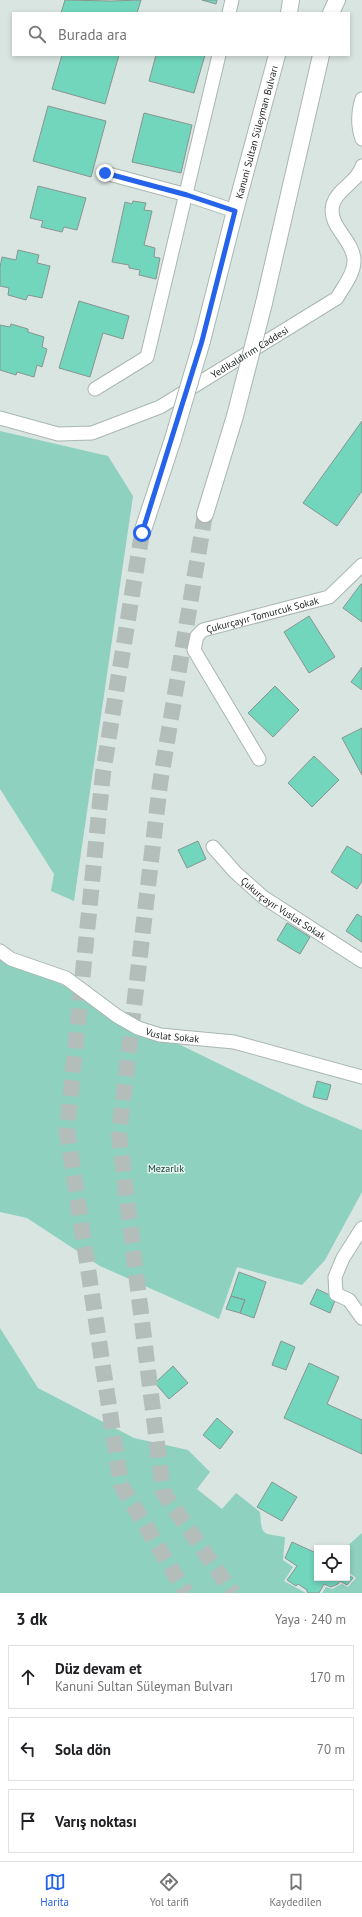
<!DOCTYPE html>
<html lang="tr">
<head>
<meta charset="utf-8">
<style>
  body { margin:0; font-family:"PT Sans",sans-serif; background:#f2f2f2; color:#202124 }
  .controls { position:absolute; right:12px; bottom:12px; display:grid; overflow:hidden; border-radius:0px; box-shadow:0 2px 6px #0003 }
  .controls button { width:36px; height:36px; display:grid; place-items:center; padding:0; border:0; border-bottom:1px solid #e0e0e0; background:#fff; color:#202124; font:20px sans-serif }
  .stop { position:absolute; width:12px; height:12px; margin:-9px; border:3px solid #2563eb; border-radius:50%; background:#fff }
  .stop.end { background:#2563eb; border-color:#fff; box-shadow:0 1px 4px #0008 }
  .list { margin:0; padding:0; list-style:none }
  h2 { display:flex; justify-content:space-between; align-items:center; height:52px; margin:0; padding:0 16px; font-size:17px }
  h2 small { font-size:13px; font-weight:400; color:#757577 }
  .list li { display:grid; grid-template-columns:26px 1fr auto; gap:12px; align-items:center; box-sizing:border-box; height:64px; margin:0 8px 8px; padding:0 8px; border:1px solid #e0e0e0; border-radius:0px }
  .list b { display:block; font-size:15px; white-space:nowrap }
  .list p { margin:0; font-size:13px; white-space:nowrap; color:#757577 }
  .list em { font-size:13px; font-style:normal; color:#757577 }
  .icon { flex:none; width:22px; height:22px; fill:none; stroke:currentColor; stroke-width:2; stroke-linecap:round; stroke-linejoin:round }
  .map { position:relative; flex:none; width:362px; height:1593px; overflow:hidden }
  .search { position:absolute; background:#fff; box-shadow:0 2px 6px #0003; left:12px; right:12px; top:12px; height:44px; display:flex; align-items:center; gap:10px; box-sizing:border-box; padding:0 14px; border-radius:0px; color:#757577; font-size:15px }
  .sheet { height:268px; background:#fff }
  nav { display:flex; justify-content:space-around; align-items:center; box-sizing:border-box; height:56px; border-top:1px solid #e0e0e0; background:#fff; font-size:11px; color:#757577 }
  nav a { display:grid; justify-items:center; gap:2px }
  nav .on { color:#2563eb }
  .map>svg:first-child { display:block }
  .green { fill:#8ed1be }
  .building { fill:#71d6bc; stroke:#899591 }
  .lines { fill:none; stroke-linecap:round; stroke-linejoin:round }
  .major-tunnel { stroke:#b3bdba; stroke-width:16; stroke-dasharray:16 8; stroke-linecap:butt }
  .minor-casing { stroke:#a9b6b2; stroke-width:15 }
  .major-casing { stroke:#a9b6b2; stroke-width:18 }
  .minor { stroke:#fff; stroke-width:13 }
  .major { stroke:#fff; stroke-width:16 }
  .major-bridge-casing { stroke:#a9b6b2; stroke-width:18; stroke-linecap:butt }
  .major-bridge { stroke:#fff; stroke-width:16 }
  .route { stroke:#2563eb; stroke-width:5 }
  .labels { text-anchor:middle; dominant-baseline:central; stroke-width:3; stroke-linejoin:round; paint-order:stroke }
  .street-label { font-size:10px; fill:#1b1f1e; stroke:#e6f3ee }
  .park-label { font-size:10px; fill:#0e3d32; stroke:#e6f3ee }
</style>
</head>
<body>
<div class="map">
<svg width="362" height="1593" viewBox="0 0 362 1593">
  <rect width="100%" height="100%" fill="#d9e5e1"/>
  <path class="green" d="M0,431L108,456L133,496L74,901L51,891L54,874L0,789Z
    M0,953L160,1035L306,1106L362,1130V1192L325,1260L302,1285L237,1267L219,1319L100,1266L27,1218L0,1212Z
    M0,1328L38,1388L134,1438L188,1450L210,1472L197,1489L222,1509L236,1493L260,1512C262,1536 261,1533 285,1537L283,1560L293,1567L284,1581L306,1593H0Z
    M362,1533V1593H322L326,1587L332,1589L342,1584L348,1587L356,1578L347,1571V1548H345Z"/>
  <path class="building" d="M65,0L111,1L141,0L137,13H61Z
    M202,0H217L216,4Z
    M62,55H119L105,104L52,89Z
    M156,55H205L194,93L149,81Z
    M48,106L106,121L91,177L33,161Z
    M144,113L192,125L181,173L132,162Z
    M38,186L86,198L77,230L64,227L62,232L41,227L43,221L30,218Z
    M133,201L146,203L144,210L152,211L144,245L155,248L154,257L160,258L156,279L139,275L140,270L129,268V265L112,262L125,202L132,204Z
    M18,250L39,255L37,263L50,266L42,298L28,295L26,300L8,295L9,288L0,286V267L2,257L16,260Z
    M79,301L129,316L123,339L103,333L90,377L59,368Z
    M11,324L28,329V332L44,337L42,347L47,349L42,367L37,365L34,377L17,372L16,375L0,370V325L10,327Z
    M362,421V491L337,526L303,503Z
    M361,584H362V622L343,608Z
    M309,616L335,657L309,673L284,632Z
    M362,667V690L351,682Z
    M275,686L299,710L273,737L248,713Z
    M362,728V775L342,738Z
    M314,756L339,780L312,807L288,783Z
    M198,841L206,859L187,868L178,850Z
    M347,846L362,855V881L357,889L331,872Z
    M357,914L362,917V942L346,931Z
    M287,923L310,937L300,954L277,940Z
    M317,1081L331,1085L327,1100L313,1097Z
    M239,1272L266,1282L254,1318L240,1313L245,1300L231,1296Z
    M317,1289L336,1298L330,1313L310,1304Z
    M231,1296L245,1300L240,1313L226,1309Z
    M281,1341L295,1347L286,1370L272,1365Z
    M309,1363L339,1377L327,1404L362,1420V1454L284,1418Z
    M173,1366L188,1383L169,1399L155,1383Z
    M217,1418L233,1432L220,1449L203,1435Z
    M272,1482L297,1497L282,1521L257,1507Z
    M292,1542L316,1553L317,1578H347V1574L353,1578L347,1585L340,1581L338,1584L331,1587L324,1584L319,1593H309L307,1592V1590L298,1584L296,1586L287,1580L297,1566L285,1558Z"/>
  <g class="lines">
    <path class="major-tunnel" d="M205,514L160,784L119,1135L163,1492L233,1593
      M142,533L103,773L67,1131L121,1485L186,1593"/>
    <g class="minor-casing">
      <g id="minor">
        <path d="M229,13L232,0"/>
        <path d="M362,99C358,112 357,125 362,139"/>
        <path d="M105,173L187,195L235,211"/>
        <path d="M95,389L147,357L219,55"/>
        <path id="s1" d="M0,418L58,434L92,433L160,407L337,298C343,287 355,273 354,259C352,238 327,226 333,204C338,188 358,182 362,166"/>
        <path id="s2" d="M259,759L194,650L197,636L203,630L329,597L362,565"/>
        <path id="s3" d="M213,847L235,872L263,897L362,961"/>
        <path id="s4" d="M0,951L11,959L66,978L117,1016L138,1028L160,1035L234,1042L362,1077"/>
        <path d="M362,1228L343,1258L335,1277L336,1294L349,1300L362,1318"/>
      </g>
    </g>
    <g class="major-casing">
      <g id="major">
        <path d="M289,13L291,0"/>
        <path d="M331,13L337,0"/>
        <path d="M264,303L321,55"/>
        <path id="s5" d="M202,341L235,211L277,55"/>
        <path d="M205,514L235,416"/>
        <path d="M142,533L173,439"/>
      </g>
    </g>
    <use href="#minor" class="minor"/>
    <use href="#major" class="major"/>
    <g class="major-bridge-casing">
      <path id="major-bridge" d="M235,416L264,303
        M173,439L202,341"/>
    </g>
    <use href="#major-bridge" class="major-bridge"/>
  </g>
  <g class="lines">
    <path class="route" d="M105,173L187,195L235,211L202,341L142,533"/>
  </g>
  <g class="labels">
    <g class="street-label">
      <text stroke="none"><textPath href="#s5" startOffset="216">Kanuni Sultan Süleyman Bulvarı</textPath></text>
      <text stroke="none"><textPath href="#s1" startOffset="272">Yedikaldırım Caddesi</textPath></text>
      <text stroke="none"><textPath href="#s2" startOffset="211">Çukurçayır Tomurcuk Sokak</textPath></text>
      <text stroke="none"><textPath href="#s3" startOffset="94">Çukurçayır Vuslat Sokak</textPath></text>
      <text stroke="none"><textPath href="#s4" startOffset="195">Vuslat Sokak</textPath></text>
    </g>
    <g class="park-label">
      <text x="166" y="1168">Mezarlık</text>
    </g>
  </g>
</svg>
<div class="controls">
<button><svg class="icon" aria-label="locate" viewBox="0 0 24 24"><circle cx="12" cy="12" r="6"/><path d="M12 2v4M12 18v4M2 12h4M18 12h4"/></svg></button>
</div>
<div class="stop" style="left:142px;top:533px"></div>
<div class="stop end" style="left:105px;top:173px"></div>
<div class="search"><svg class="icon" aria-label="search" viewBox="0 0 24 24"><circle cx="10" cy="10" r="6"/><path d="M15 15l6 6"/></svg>Burada ara</div>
</div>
<section class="sheet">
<h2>3 dk<small>Yaya · 240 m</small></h2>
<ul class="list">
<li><svg class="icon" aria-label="ahead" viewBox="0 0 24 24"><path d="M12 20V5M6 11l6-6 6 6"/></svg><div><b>Düz devam et</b><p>Kanuni Sultan Süleyman Bulvarı</p></div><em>170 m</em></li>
<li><svg class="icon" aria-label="left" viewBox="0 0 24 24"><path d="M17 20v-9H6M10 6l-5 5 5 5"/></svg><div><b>Sola dön</b></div><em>70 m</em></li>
<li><svg class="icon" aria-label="arrive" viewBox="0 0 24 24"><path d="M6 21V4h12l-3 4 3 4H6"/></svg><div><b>Varış noktası</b></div></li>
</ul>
</section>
<nav>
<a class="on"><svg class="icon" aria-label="map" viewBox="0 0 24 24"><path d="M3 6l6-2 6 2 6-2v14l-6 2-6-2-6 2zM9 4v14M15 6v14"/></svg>Harita</a>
<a><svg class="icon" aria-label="directions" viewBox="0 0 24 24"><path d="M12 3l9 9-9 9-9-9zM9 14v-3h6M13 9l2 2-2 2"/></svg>Yol tarifi</a>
<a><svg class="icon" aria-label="saved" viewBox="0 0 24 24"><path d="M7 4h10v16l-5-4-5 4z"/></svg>Kaydedilen</a>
</nav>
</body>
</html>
